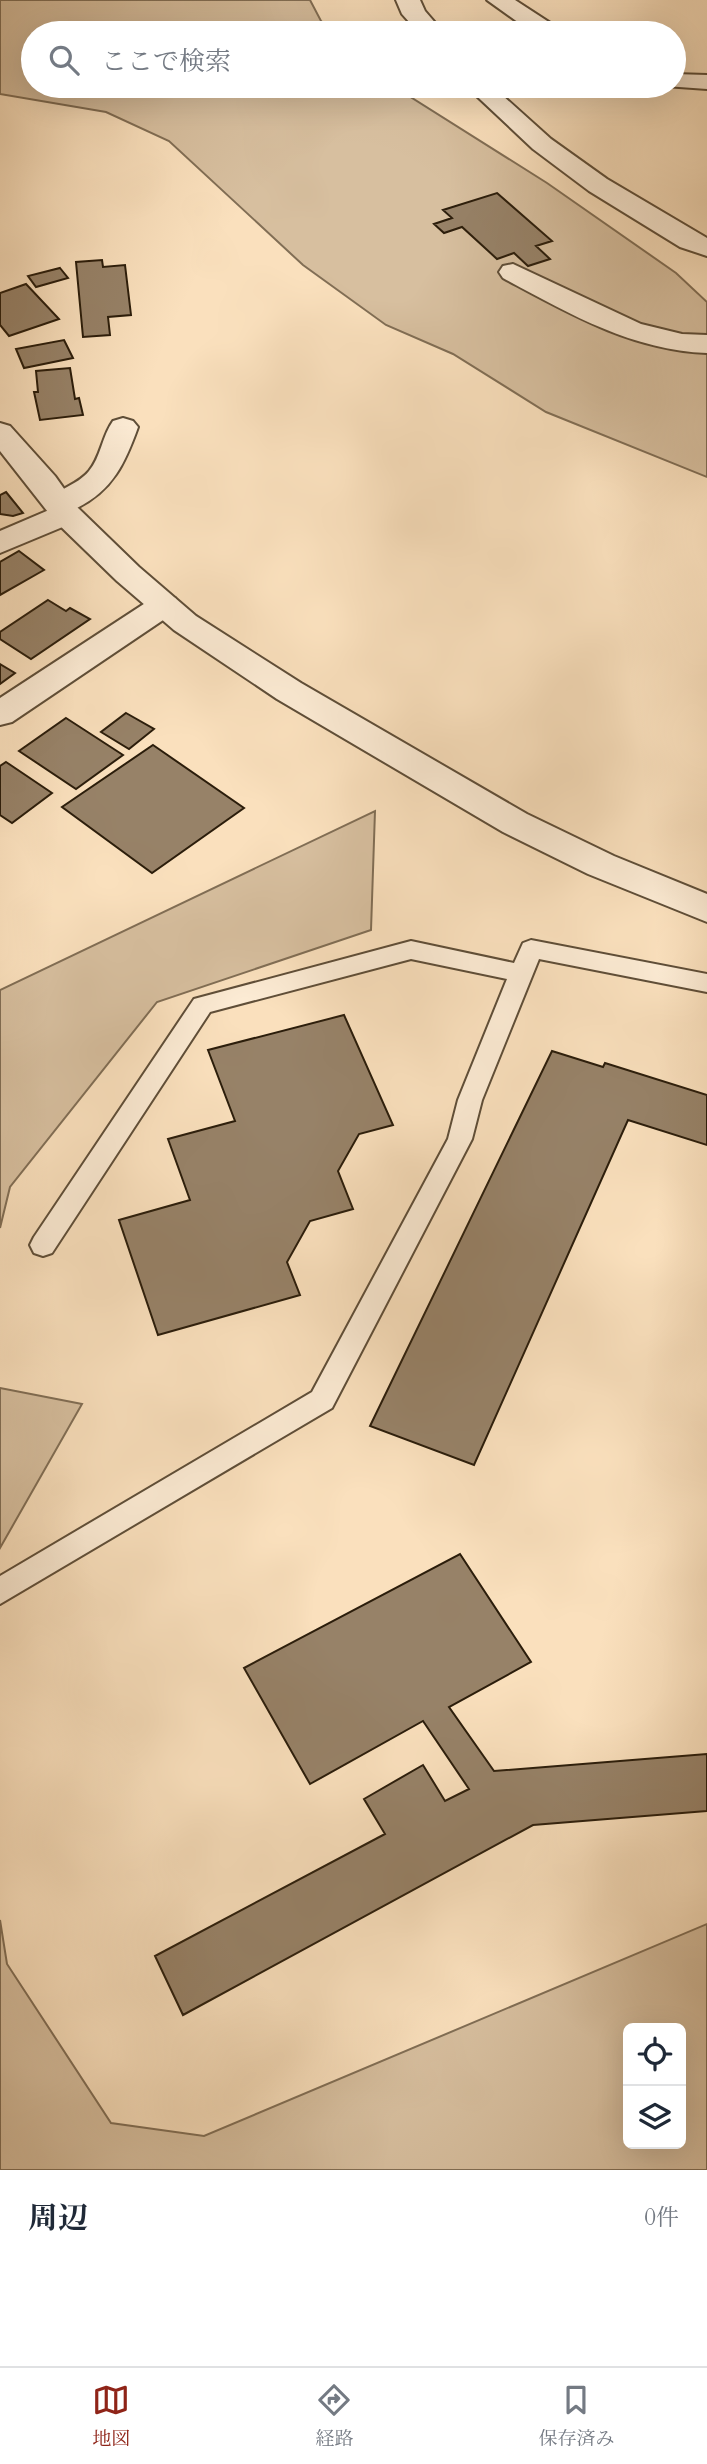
<!DOCTYPE html>
<html lang="ja">
<head>
<meta charset="utf-8">
<style>
  body { margin:0; font-family:Cardo,"Noto Serif JP",serif; background:#f2f2f3; color:#1f2937 }
  .controls { position:absolute; right:21px; bottom:21px; display:grid; overflow:hidden; border-radius:10px; box-shadow:0 7px 28px #0002 }
  .controls button { width:63px; height:63px; display:grid; place-items:center; padding:0; border:0; border-bottom:2px solid #e0e1e3; background:#fff; color:#1f2937; font:35px sans-serif }
  .list { margin:0; padding:0; list-style:none }
  h2 { display:flex; justify-content:space-between; align-items:center; height:91px; margin:0; padding:0 28px; font-size:30px }
  h2 small { font-size:23px; font-weight:400; color:#747a83 }
  .icon { flex:none; width:38px; height:38px; fill:none; stroke:currentColor; stroke-width:2; stroke-linecap:round; stroke-linejoin:round }
  .map { position:relative; flex:none; width:707px; height:2170px; overflow:hidden }
  .search { position:absolute; background:#fff; box-shadow:0 7px 28px #0002; left:21px; right:21px; top:21px; height:77px; display:flex; align-items:center; gap:18px; box-sizing:border-box; padding:0 24px; border-radius:38px; color:#747a83; font-size:26px }
  .sheet { height:196px; background:#fff }
  nav { display:flex; justify-content:space-around; align-items:center; box-sizing:border-box; height:98px; border-top:2px solid #e0e1e3; background:#fff; font-size:19px; color:#747a83 }
  nav a { display:grid; justify-items:center; gap:4px }
  nav .on { color:#8f2418 }
  .map>svg:first-child { display:block }
  .green { fill:#d7bf9f; stroke:#816e55; stroke-width:2; fill-rule:evenodd }
  .building { fill:#978268; stroke:#2b1d0b; stroke-width:2 }
  .lines { fill:none; stroke-linecap:round; stroke-linejoin:round }
  .service-casing { stroke:#5f4e38; stroke-width:4 }
  .minor-casing { stroke:#5f4e38; stroke-width:4 }
  .tertiary-casing { stroke:#5f4e38; stroke-width:4 }
  .service { fill:#fcebd4; fill-rule:evenodd }
  .minor { fill:#fcebd4; fill-rule:evenodd }
  .tertiary { fill:#fcebd4; fill-rule:evenodd }
</style>
</head>
<body>
<div class="map">
<svg width="707" height="2170" viewBox="0 0 707 2170">
  <rect width="100%" height="100%" fill="#fae0bd"/>
  <filter id="stains"><feTurbulence type="fractalNoise" baseFrequency=".00286" numOctaves="4"/><feColorMatrix values="0 0 0 0 .2 0 0 0 0 .09 0 0 0 0 .02 0 0 0 .5 -.17"/></filter>
  <radialGradient id="worn" r=".72"><stop offset=".6" stop-color="#630" stop-opacity="0"/><stop offset="1" stop-color="#630" stop-opacity=".3"/></radialGradient>
  <path class="green" d="M0,0H310L321,21L334,33H33V86H393L547,183L676,273L707,302V477L546,412L453,354L386,325L303,265L169,141L106,112L0,94Z
    M375,811L371,930L157,1002L10,1187L0,1228V990Z
    M0,1388L82,1404L0,1548Z
    M0,1920L7,1964L111,2123L204,2136L707,1924V2170H0ZM628,2028H681V2144H628Z"/>
  <path class="building" d="M497,193L552,241L536,246L550,259L528,266L514,253L497,259L462,227L444,233L434,224L452,218L443,210Z
    M102,260L103,267L125,265L131,315L108,317L110,335L83,337L76,262Z
    M60,268L68,278L36,287L28,276Z
    M26,284L59,319L9,336L0,325V293Z
    M64,340L73,358L24,368L16,349Z
    M70,368L75,399L79,398L83,415L40,420L34,392H38L36,371Z
    M6,492L23,513L13,516L0,514V495Z
    M19,551L44,570L0,595V562Z
    M48,600L66,611L70,608L90,619L31,659L0,639V632Z
    M0,664L15,673L0,684Z
    M126,713L154,729L129,749L101,732Z
    M66,718L123,755L76,789L19,751Z
    M153,745L244,808L152,873L62,807Z
    M6,762L52,793L12,823L0,815V766Z
    M344,1015L393,1125L359,1134L338,1171L353,1209L310,1221L287,1262L300,1295L158,1335L119,1220L190,1200L168,1139L235,1121L208,1050Z
    M552,1051L603,1067L605,1063L707,1095V1145L628,1120L474,1465L370,1426Z
    M460,1554L531,1662L449,1707L494,1771L707,1754V1811L533,1825L183,2015L155,1956L385,1834L364,1799L423,1765L445,1801L469,1789L423,1721L310,1784L244,1668Z"/>
  <g class="lines">
    <g class="service-casing">
      <path id="service" d="M531,940L707,974V992L539,959L482,1100L472,1139L332,1408L0,1604V1576L312,1392L448,1139L458,1100L507,979L411,959L210,1012L52,1253L43,1256L34,1253L30,1245L34,1237L194,999L411,941L514,963L523,943Z"/>
    </g>
    <g class="minor-casing">
      <path id="minor" d="M396,0H420L425,11L444,33H419L402,14Z
        M487,0H515L558,28L561,33H533Z
        M674,74L707,75V89L665,86H674Z
        M466,86H492L551,139L607,179L707,238V256L680,247L589,191L533,149Z
        M513,264L641,324L682,334L707,335V353C631,350 568,313 503,278L499,272L503,266Z
        M123,418L133,421L138,427C125,463 113,490 77,508L81,514L77,521L0,553V531L49,510L45,504C55,489 77,486 89,471C101,457 102,436 113,421Z
        M164,595L175,598L180,605L175,612L12,722L0,725V698L153,598Z"/>
    </g>
    <g class="tertiary-casing">
      <path id="tertiary" d="M0,423L10,426L55,476L77,507L139,567L196,616L301,683L527,814L614,856L707,894V922L588,874L503,832L277,699L174,630L117,581L55,521L0,451Z"/>
    </g>
    <use href="#service" class="service"/>
    <use href="#minor" class="minor"/>
    <use href="#tertiary" class="tertiary"/>
  </g>
  <rect width="100%" height="100%" filter="url(#stains)"/>
  <rect width="100%" height="100%" fill="url(#worn)"/>
</svg>
<div class="controls">
<button><svg class="icon" aria-label="locate" viewBox="0 0 24 24"><circle cx="12" cy="12" r="6"/><path d="M12 2v4M12 18v4M2 12h4M18 12h4"/></svg></button>
<button><svg class="icon" aria-label="layers" viewBox="0 0 24 24"><path d="M12 4l9 5-9 5-9-5zM3 14l9 5 9-5"/></svg></button>
</div>
<div class="search"><svg class="icon" aria-label="search" viewBox="0 0 24 24"><circle cx="10" cy="10" r="6"/><path d="M15 15l6 6"/></svg>ここで検索</div>
</div>
<section class="sheet">
<h2>周辺<small>0件</small></h2>
<ul class="list">
</ul>
</section>
<nav>
<a class="on"><svg class="icon" aria-label="map" viewBox="0 0 24 24"><path d="M3 6l6-2 6 2 6-2v14l-6 2-6-2-6 2zM9 4v14M15 6v14"/></svg>地図</a>
<a><svg class="icon" aria-label="directions" viewBox="0 0 24 24"><path d="M12 3l9 9-9 9-9-9zM9 14v-3h6M13 9l2 2-2 2"/></svg>経路</a>
<a><svg class="icon" aria-label="saved" viewBox="0 0 24 24"><path d="M7 4h10v16l-5-4-5 4z"/></svg>保存済み</a>
</nav>
</body>
</html>
